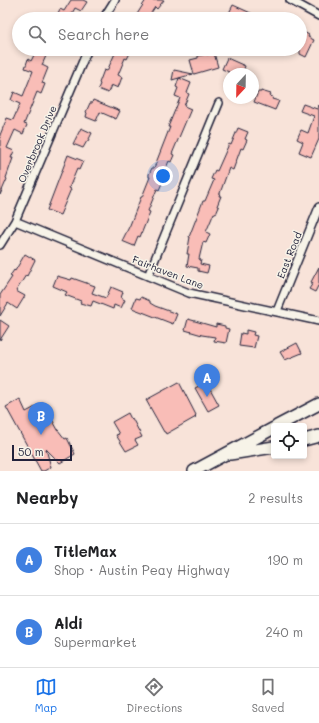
<!DOCTYPE html>
<html lang="en">
<head>
<meta charset="utf-8">
<style>
  body { margin:0; font-family:Mali,sans-serif; background:#f2f2f2; color:#202124 }
  .controls { position:absolute; right:12px; bottom:12px; display:grid; overflow:hidden; border-radius:4px; box-shadow:0 2px 6px #0003 }
  .controls button { width:36px; height:36px; display:grid; place-items:center; padding:0; border:0; border-bottom:1px solid #e0e0e0; background:#fff; color:#202124; font:20px sans-serif }
  .compass { position:absolute; left:223px; top:68px; width:36px; height:36px; border-radius:50%; background:#fff; box-shadow:0 2px 6px #0003; rotate:202deg }
  .scale { position:absolute; left:12px; bottom:10px; width:60px; box-sizing:border-box; padding-left:4px; border:2px solid #22223b; border-top:0; font-size:11px; line-height:14px; white-space:nowrap; color:#22223b; -webkit-text-stroke:3px #f7f3e8; paint-order:stroke }
  .you { position:absolute; left:163px; top:176px; width:14px; height:14px; margin:-10px; border:3px solid #fff; border-radius:50%; background:#1a73e8; box-shadow:0 0 0 6px #1a73e833 }
  .badge { display:grid; place-items:center; width:26px; height:26px; border-radius:50%; background:#1a73e8; color:#fff; font-size:13px; font-weight:700 }
  .pin { position:absolute; translate:-50% -33px; filter:drop-shadow(0 1px 2px #0008) }
  .pin::after { content:''; position:absolute; top:21px; width:14px; height:12px; background:inherit; clip-path:polygon(0 0,100% 0,50% 100%) }
  .list { margin:0; padding:0; list-style:none }
  h2 { display:flex; justify-content:space-between; align-items:center; height:52px; margin:0; padding:0 16px; font-size:17px }
  h2 small { font-size:13px; font-weight:400; color:#757577 }
  .list li { display:grid; grid-template-columns:26px 1fr auto; gap:12px; align-items:center; box-sizing:border-box; height:72px; padding:0 16px; border-top:1px solid #e0e0e0 }
  .list b { display:block; font-size:15px; white-space:nowrap }
  .list p { margin:0; font-size:13px; white-space:nowrap; color:#757577 }
  .list em { font-size:13px; font-style:normal; color:#757577 }
  .icon { flex:none; width:22px; height:22px; fill:none; stroke:currentColor; stroke-width:2; stroke-linecap:round; stroke-linejoin:round }
  .map { position:relative; flex:none; width:319px; height:471px; overflow:hidden }
  .search { position:absolute; background:#fff; box-shadow:0 2px 6px #0003; left:12px; right:12px; top:12px; height:44px; display:flex; align-items:center; gap:10px; box-sizing:border-box; padding:0 14px; border-radius:22px; color:#757577; font-size:15px }
  .sheet { height:196px; background:#fff }
  nav { display:flex; justify-content:space-around; align-items:center; box-sizing:border-box; height:56px; border-top:1px solid #e0e0e0; background:#fff; font-size:11px; color:#757577 }
  nav a { display:grid; justify-items:center; gap:2px }
  nav .on { color:#1a73e8 }
  .map>svg:first-child { display:block }
  .building { fill:#f9bdb7; stroke:#22223b }
  .lines { fill:none; stroke-linecap:round; stroke-linejoin:round }
  .street-casing { stroke:#22223b; stroke-width:10 }
  .primary-casing { stroke:#22223b; stroke-width:14 }
  .street { stroke:#f7f3e8; stroke-width:7 }
  .primary { stroke:#f7f3e8; stroke-width:11 }
  .labels { text-anchor:middle; dominant-baseline:central; stroke-width:3; stroke-linejoin:round; paint-order:stroke }
  .street-label { font-size:10px; fill:#22223b; stroke:#f7f3e8 }
</style>
</head>
<body>
<div class="map">
<svg width="319" height="471" viewBox="0 0 319 471">
  <rect width="100%" height="100%" fill="#f8e3d9"/>
  <filter id="ink" filterUnits="userSpaceOnUse"><feTurbulence type="fractalNoise" baseFrequency=".025" numOctaves="2"/><feDisplacementMap in="SourceGraphic" scale="8" xChannelSelector="R" yChannelSelector="G"/><feConvolveMatrix kernelMatrix="1 2 1 2 8 2 1 2 1" color-interpolation-filters="sRGB"/></filter>
  <g filter="url(#ink)">
    <path class="building" d="M71,0H83L87,2L81,11L75,8L69,19H55L60,9L64,11Z
      M146,0H164L157,9L155,7L147,19H134Z
      M233,5L264,19H236L228,15Z
      M300,30L309,35L308,37L314,40L306,57L300,54Z
      M37,49H49L42,65L48,68L42,83L45,84L41,94L37,92L24,124L27,125L23,134L15,130L7,148L14,151L11,158H13L6,178L7,179L0,195V135L7,118L13,120L20,104L11,100L14,92L23,96L33,71L25,68L28,59L31,61Z
      M117,49H130L131,51L127,59L125,58L118,75L122,77L118,88L111,85L108,93L98,89L100,84L99,83L104,70L107,71Z
      M214,53L218,67L194,74L190,60L198,58V56L202,55L207,54V55Z
      M227,58L245,66L242,74H228L229,72L222,69Z
      M174,70L193,74L172,80Z
      M179,78L191,83L187,93L189,94L184,106L191,109L172,154L174,155L171,162L169,161L164,173L166,174L159,190L157,189L148,211L150,212L140,237L138,236L134,246L122,241L130,225L141,197H142L150,177H149V174L152,168H154L170,127H168L180,98L175,96L178,88L176,87Z
      M261,91L271,94L270,96L273,97L272,99L279,101L275,110L254,102L258,92H261Z
      M93,100L120,111L116,119L100,112L96,121L86,117L87,113L86,112L90,103H92Z
      M303,104L317,109L319,105V139L311,157L299,152L303,142L297,139L301,130L308,133L314,116L300,111Z
      M81,128L92,133L88,141H87L83,148L73,144Z
      M238,128L248,132L245,139L247,140L243,149L241,148L233,170L229,168L219,196H221L217,206L219,207L216,214L214,213L206,232L210,234L206,243L203,242L199,259L201,260L200,264L209,266L207,273L198,271V268L187,266L189,254H187L190,237H189L203,201H205L214,180L211,179L215,170L217,171L229,144L231,145Z
      M68,155L83,161L79,170L77,169L69,188L71,189L60,215L47,210Z
      M25,254L35,260L27,276L26,275L16,291L25,296L17,309L8,303L0,316V295L12,277L10,276L14,270L15,271Z
      M319,267V286H318L315,292L309,289L313,283L311,282Z
      M57,276L71,280L72,278L95,286L92,293L106,298L111,287L123,292L121,298L125,300L121,308L114,305L113,309L93,301L91,306L80,303L81,301L65,295L67,292L53,286Z
      M141,297L150,301V303L155,306L177,314L173,324L132,308L136,298L140,299Z
      M188,319L216,327V324L225,326V328L229,329L226,343L214,341L215,337L202,335L185,330Z
      M0,320L9,326L0,340Z
      M246,330L254,332L253,335L257,336L254,348L239,346L241,333L246,334Z
      M297,343L302,353L285,360L280,352Z
      M179,382L196,415L195,416L196,417L166,434L165,432H164L146,400Z
      M205,383L206,386L208,385L219,405L208,411L195,388Z
      M20,399L26,412L43,403L58,430L65,439L67,438L75,454L60,463L46,449L51,467L44,471H41L6,407Z
      M128,413L131,419L132,418L142,437L135,440L138,445L126,451L116,435L119,434L112,422Z"/>
    <g class="lines">
      <g class="street-casing">
        <path id="street" d="M290,0L319,16
          M103,19L115,0
          M15,221L189,293L319,321
          M0,245L15,221L88,49
          M148,276L219,103
          M277,311L319,207"/>
      </g>
      <g class="primary-casing">
        <path id="primary" d="M277,426L319,404
          M304,440L319,436
          M230,454L274,447
          M194,471L274,428"/>
      </g>
      <use href="#street" class="street"/>
      <use href="#primary" class="primary"/>
    </g>
  </g>
  <g class="labels">
    <g class="street-label">
      <text transform="translate(37 144) rotate(-67)">Overbrook Drive</text>
      <text transform="translate(289 255) rotate(-68)">East Road</text>
      <text transform="translate(168 272) rotate(21)">Fairhaven Lane</text>
    </g>
  </g>
</svg>
<div class="controls">
<button><svg class="icon" aria-label="locate" viewBox="0 0 24 24"><circle cx="12" cy="12" r="6"/><path d="M12 2v4M12 18v4M2 12h4M18 12h4"/></svg></button>
</div>
<svg class="compass" viewBox="-18 -18 36 36"><path d="M0-13l5 13h-10z" fill="#e53935"/><path d="M0 13l5-13h-10z" fill="#757577"/></svg>
<div class="scale">50 m</div>
<div class="you"></div>
<div class="pin badge" style="left:207px;top:397px;background:#3f7fe0">A</div>
<div class="pin badge" style="left:41px;top:435px;background:#3f7fe0">B</div>
<div class="search"><svg class="icon" aria-label="search" viewBox="0 0 24 24"><circle cx="10" cy="10" r="6"/><path d="M15 15l6 6"/></svg>Search here</div>
</div>
<section class="sheet">
<h2>Nearby<small>2 results</small></h2>
<ul class="list">
<li><span class="badge" style="background:#3f7fe0">A</span><div><b>TitleMax</b><p>Shop · Austin Peay Highway</p></div><em>190 m</em></li>
<li><span class="badge" style="background:#3f7fe0">B</span><div><b>Aldi</b><p>Supermarket</p></div><em>240 m</em></li>
</ul>
</section>
<nav>
<a class="on"><svg class="icon" aria-label="map" viewBox="0 0 24 24"><path d="M3 6l6-2 6 2 6-2v14l-6 2-6-2-6 2zM9 4v14M15 6v14"/></svg>Map</a>
<a><svg class="icon" aria-label="directions" viewBox="0 0 24 24"><path d="M12 3l9 9-9 9-9-9zM9 14v-3h6M13 9l2 2-2 2"/></svg>Directions</a>
<a><svg class="icon" aria-label="saved" viewBox="0 0 24 24"><path d="M7 4h10v16l-5-4-5 4z"/></svg>Saved</a>
</nav>
</body>
</html>
